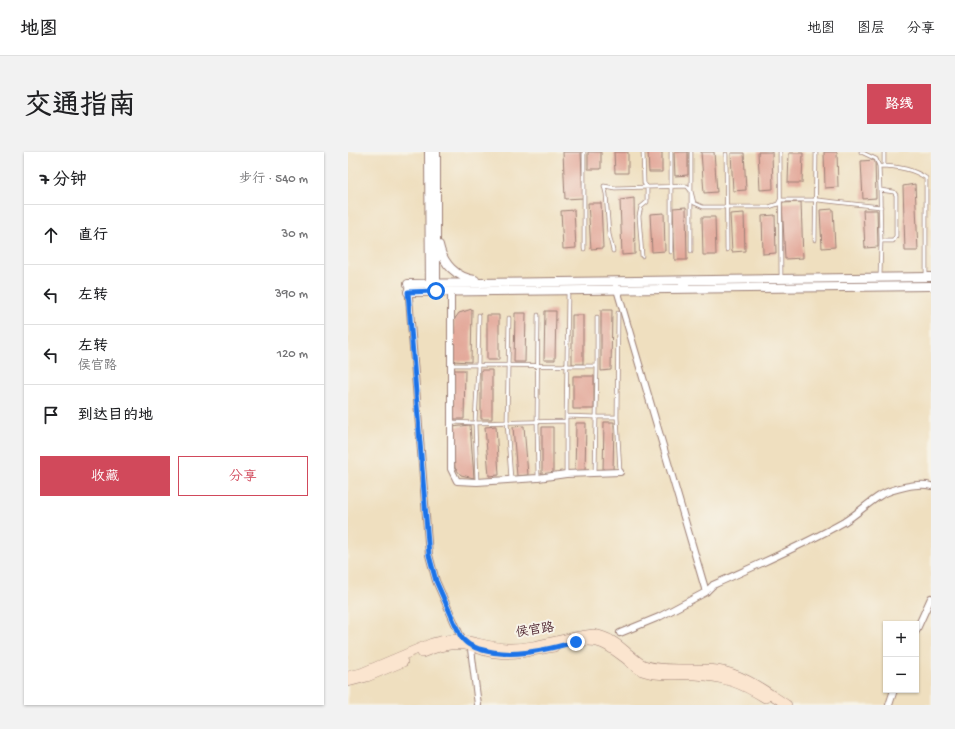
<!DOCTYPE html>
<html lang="zh">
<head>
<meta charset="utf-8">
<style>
  body { margin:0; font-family:"Gochi Hand","LXGW WenKai TC",sans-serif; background:#f2f2f2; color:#202124 }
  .controls { position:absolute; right:12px; bottom:12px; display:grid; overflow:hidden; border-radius:0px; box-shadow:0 1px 3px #0004 }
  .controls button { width:36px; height:36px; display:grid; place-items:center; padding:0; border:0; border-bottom:1px solid #e0e0e0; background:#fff; color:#202124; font:20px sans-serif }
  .stop { position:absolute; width:12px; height:12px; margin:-9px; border:3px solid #1a73e8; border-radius:50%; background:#fff }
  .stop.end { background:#1a73e8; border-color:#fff; box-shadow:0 1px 4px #0008 }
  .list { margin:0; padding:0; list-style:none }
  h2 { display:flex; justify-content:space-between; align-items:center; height:52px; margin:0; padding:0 16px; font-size:17px }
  h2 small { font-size:13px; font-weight:400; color:#757577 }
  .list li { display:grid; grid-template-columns:26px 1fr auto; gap:12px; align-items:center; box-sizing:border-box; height:60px; padding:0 16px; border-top:1px solid #e0e0e0 }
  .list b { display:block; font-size:15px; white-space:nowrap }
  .list p { margin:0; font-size:13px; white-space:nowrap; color:#757577 }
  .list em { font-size:13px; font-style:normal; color:#757577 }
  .actions { display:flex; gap:8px; padding:12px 16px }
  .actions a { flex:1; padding:9px 0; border:1px solid #d1495b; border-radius:0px; text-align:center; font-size:14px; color:#d1495b }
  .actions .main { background:#d1495b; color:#fff }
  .icon { flex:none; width:22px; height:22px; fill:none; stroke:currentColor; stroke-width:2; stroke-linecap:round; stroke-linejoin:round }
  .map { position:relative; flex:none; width:583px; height:553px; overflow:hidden; border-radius:0px }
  header { display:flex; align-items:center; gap:24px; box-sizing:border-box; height:56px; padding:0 20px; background:#fff; border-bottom:1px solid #e0e0e0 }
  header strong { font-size:19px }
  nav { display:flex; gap:22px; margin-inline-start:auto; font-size:14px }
  .intro { display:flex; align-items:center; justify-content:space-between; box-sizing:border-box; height:96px; padding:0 24px }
  h1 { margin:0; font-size:28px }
  .button { padding:10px 18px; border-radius:0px; background:#d1495b; color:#fff; font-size:14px; font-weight:700 }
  main { display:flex; gap:24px; padding:0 24px }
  aside { flex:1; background:#fff; border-radius:0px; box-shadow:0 1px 3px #0004 }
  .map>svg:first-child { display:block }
  .building { fill:#e3a89a }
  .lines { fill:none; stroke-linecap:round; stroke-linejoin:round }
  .service-casing { stroke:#9c7f75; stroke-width:4.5 }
  .minor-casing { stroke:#9c7f75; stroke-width:8 }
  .tertiary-casing { stroke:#9c7f75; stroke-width:10 }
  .secondary-casing { stroke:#9c7f75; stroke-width:10 }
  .service { stroke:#fff; stroke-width:3 }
  .minor { stroke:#fff; stroke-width:6 }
  .tertiary { stroke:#fff; stroke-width:8 }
  .secondary { stroke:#fbe5cf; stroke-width:9 }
  .route { stroke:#1a73e8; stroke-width:5 }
  .labels { text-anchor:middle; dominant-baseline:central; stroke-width:4; stroke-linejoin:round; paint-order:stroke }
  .street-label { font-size:13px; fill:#4a1f2b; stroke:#f7f3e8 }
</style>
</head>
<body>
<header>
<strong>地图</strong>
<nav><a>地图</a><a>图层</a><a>分享</a></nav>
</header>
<div class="intro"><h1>交通指南</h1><a class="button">路线</a></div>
<main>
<aside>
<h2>7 分钟<small>步行 · 540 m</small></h2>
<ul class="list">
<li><svg class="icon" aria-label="ahead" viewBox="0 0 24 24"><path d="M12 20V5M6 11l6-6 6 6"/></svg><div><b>直行</b></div><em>30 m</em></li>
<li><svg class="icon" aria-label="left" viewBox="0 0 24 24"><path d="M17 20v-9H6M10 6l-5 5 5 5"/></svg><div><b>左转</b></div><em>390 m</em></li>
<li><svg class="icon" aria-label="left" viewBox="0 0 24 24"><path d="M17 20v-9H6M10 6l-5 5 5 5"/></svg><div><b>左转</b><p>侯官路</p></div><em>120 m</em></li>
<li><svg class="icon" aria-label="arrive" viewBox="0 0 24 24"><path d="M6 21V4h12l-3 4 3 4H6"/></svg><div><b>到达目的地</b></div></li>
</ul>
<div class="actions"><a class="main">收藏</a><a>分享</a></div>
</aside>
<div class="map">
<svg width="583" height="553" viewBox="0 0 583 553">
  <rect width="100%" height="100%" fill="#f7f3e8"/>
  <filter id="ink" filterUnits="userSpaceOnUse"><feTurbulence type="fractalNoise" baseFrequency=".025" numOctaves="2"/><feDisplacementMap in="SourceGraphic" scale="8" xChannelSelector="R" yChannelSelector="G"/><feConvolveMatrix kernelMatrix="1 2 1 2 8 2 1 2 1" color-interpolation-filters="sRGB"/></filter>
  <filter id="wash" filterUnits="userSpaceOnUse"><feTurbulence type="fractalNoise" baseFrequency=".012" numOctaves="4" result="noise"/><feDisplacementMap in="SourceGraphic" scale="16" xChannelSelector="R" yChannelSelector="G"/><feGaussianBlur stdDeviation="0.9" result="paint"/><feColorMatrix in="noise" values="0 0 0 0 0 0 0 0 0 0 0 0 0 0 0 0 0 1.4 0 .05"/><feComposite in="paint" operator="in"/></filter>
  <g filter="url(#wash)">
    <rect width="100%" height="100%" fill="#efdfbf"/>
    <g id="blocks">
      <path class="building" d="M215,0H233L235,46L217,47Z
        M240,0H253V17H240Z
        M266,0H280V21H267Z
        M300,0H314V20H301Z
        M326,0H340V23L327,24Z
        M353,0H366L369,40L356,41Z
        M410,0H424L425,37L412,38Z
        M476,0H489L490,35L477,36Z
        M383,1H396L398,38L385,39Z
        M441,1H455L454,31H440Z
        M527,8L528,46L515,47L513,9Z
        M567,32L570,99H557L555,34Z
        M286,46L287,102L274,103L272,48Z
        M453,50L455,106L437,107L434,51Z
        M240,51H253L255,96L243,97Z
        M338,55L339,108H327L325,56Z
        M485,57L487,95L474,96L472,58Z
        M226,58L228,96L215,97L213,59Z
        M515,58H529L530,95L517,96Z
        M316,61L317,99L304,100L302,62Z
        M396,61L397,99L384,100L382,62Z
        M427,63L428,101L415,102L414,64Z
        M354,65H367L368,103H355Z
        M124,157L123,210L105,209L106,168L111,161Z
        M253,158H264L263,218L253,219Z
        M197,159H208L207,208H196Z
        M167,161H178L177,210H166Z
        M139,163H151V208H139Z
        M224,163H235V212H224Z
        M106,218H117L116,267H105Z
        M133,218H144V267H133Z
        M225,224H246V257H225Z
        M256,270H266L265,320H255Z
        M228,271H238L237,321H227Z
        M122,273L126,326L113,323L107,316L104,275Z
        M148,274L151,323L141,324L137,275Z
        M176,274L180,323L169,324L165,275Z
        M194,275H205V324H194Z"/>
    </g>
  </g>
  <g filter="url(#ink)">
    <use href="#blocks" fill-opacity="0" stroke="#9c7f75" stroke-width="1"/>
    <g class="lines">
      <g class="service-casing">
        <path id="service" d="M323,0V100
          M343,0V99
          M432,0L433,126
          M513,0L528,7L531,14L532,38L546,40L548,43V84L545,89H533L532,125
          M536,0V14
          M378,2L379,98
          M531,14C547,14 565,17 578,26V125
          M532,38L533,89
          M467,88L468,0
          M236,97V0
          M265,99L261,82L258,42L256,34L267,36L339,34L343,39L346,51L355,55H421L430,52L432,48H470L533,55
          M294,104L291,64L293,55L299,50V35L296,31L295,0
          M131,163L130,213L249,214L248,265L218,264
          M190,163L189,270L190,326
          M161,166L159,270L163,328
          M103,213H130L127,271L218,269L220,140
          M249,214V165
          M269,265L270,161
          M218,269V322
          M103,270L127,271L129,330
          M247,321L248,265H269L272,320"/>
      </g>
      <g class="minor-casing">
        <path id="minor" d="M60,132L81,403L88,429L112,483L123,497L130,553
          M268,134L358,440
          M103,139V317L109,329L129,330L190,326L218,322L272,320
          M568,479L583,446
          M272,481L311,465L358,440L365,433C409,413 454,394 496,370C509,362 520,351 533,343C544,337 571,330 583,334
          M541,553L546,538"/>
      </g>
      <g class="tertiary-casing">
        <path id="tertiary" d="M81,0L82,137
          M91,93C95,112 108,125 127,128
          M60,132L583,125
          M88,136V0
          M60,140L583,134"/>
      </g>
      <g class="secondary-casing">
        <path id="secondary" d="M230,490C253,486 262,495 279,508C284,512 288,517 294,519C311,525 331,522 348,523C376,525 393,531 417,546
          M74,501C89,495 105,490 122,494C130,496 139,501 148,501C168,503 186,499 206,495
          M0,524L13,521L84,491C114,481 131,495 159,496C188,497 216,485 245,482C261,485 269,491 281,502C286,506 291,511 296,513C316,520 347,515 369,518C396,522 417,539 439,553
          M0,530L19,525L55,510"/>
      </g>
      <use href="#service" class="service"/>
      <use href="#minor" class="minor"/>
      <use href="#tertiary" class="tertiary"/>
      <use href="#secondary" class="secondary"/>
    </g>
  </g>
  <g class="lines" filter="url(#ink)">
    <path class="route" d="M88,139L60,140L81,403L88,429L112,483C116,491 123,494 131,497C164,507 196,498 228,490"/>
  </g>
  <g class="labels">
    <g class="street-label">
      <text transform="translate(187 479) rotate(-9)">侯官路</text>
    </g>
  </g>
</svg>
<div class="controls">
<button>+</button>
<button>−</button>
</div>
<div class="stop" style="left:88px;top:139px"></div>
<div class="stop end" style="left:228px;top:490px"></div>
</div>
</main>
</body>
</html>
